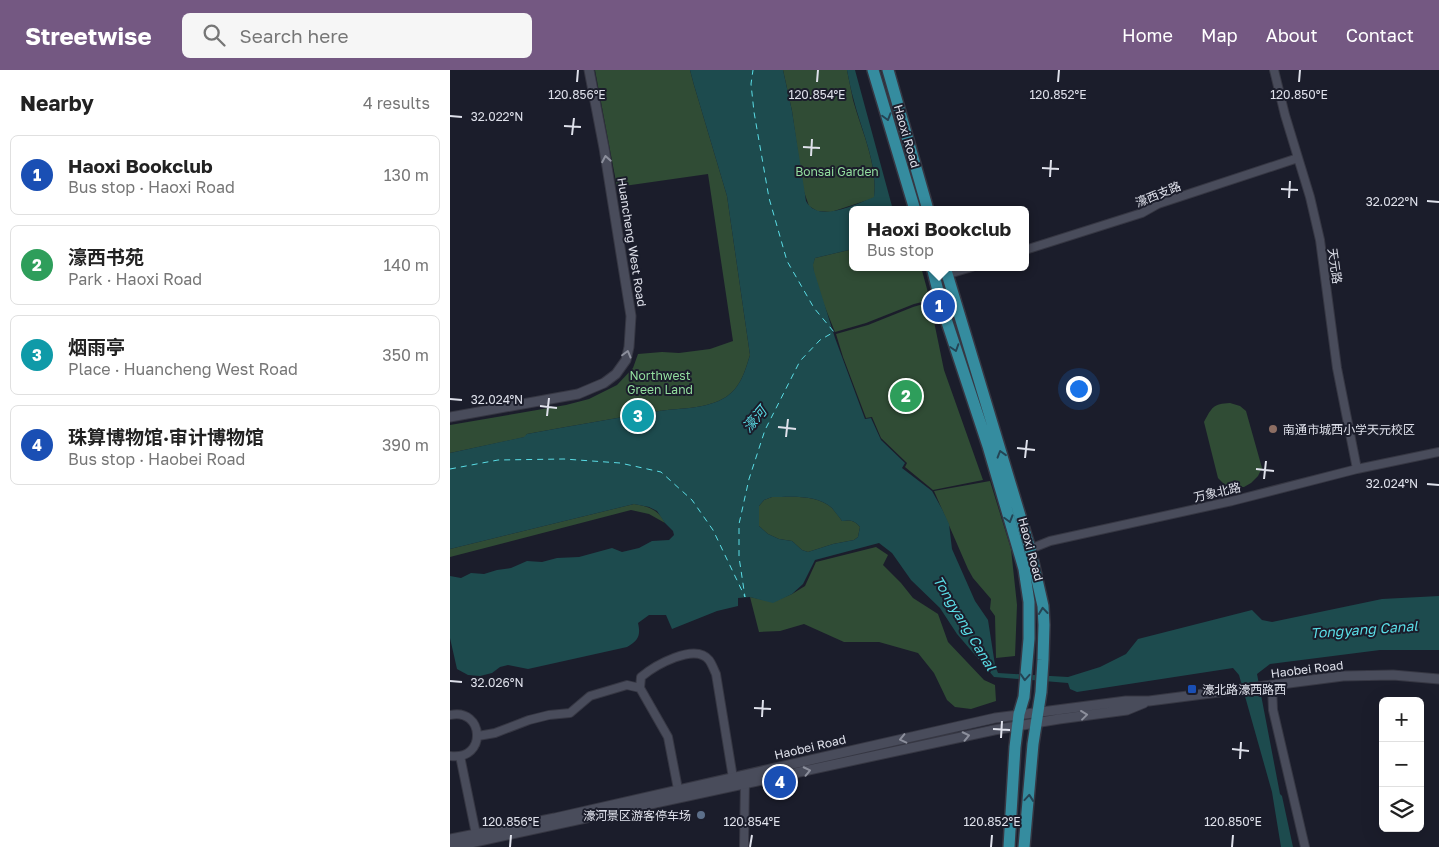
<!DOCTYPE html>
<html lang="en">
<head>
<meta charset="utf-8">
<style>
  body { margin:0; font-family:"Golos Text","Noto Sans SC",sans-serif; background:#f6f6f6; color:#222 }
  .controls { position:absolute; right:15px; bottom:15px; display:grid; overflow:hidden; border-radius:8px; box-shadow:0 5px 20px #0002 }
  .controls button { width:45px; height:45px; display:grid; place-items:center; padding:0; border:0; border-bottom:1px solid #e0e0e0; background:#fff; color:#222; font:25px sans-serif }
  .you { position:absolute; left:628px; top:318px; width:18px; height:18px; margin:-12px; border:4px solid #fff; border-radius:50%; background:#1a73e8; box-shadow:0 0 0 8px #1a73e833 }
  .badge { display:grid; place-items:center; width:32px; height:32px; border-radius:50%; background:#745882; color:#fff; font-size:16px; font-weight:700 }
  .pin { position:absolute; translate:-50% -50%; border:2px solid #fff; box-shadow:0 1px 5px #0006 }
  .popup { position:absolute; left:399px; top:136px; width:180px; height:65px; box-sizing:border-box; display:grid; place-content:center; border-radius:8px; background:#fff; filter:drop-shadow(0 1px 4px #0005); font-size:16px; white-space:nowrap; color:#767676 }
  .popup b { font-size:19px; color:#222 }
  .popup::after { content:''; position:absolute; left:50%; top:100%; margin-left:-10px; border:10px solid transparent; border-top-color:#fff }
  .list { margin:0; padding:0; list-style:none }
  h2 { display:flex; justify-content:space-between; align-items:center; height:65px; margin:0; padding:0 20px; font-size:21px }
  h2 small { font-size:16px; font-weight:400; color:#767676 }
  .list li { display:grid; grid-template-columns:32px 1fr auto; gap:15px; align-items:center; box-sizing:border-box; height:80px; margin:0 10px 10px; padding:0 10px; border:1px solid #e0e0e0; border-radius:8px }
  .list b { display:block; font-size:19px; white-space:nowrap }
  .list p { margin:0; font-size:16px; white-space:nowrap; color:#767676 }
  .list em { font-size:16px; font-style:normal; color:#767676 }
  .icon { flex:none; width:28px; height:28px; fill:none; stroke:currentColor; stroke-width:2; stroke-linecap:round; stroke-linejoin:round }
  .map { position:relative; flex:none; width:989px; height:777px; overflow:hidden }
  header { display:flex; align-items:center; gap:30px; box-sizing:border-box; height:70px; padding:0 25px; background:#745882; color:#fff }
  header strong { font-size:24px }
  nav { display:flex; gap:28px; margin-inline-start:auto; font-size:18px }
  .search { width:350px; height:45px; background:#f6f6f6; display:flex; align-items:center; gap:12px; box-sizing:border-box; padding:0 18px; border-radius:8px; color:#767676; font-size:19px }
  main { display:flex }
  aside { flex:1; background:#fff }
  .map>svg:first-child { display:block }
  .green { fill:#304c35 }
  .water { fill:#1d4b4e; fill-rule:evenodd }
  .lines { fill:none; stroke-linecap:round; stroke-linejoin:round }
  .ferry { stroke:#5adde6; stroke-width:1; stroke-dasharray:6 5; stroke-linecap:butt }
  .minor-casing { stroke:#363743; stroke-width:10 }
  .tertiary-casing { stroke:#363743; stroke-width:11 }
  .primary-casing { stroke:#363743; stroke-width:14 }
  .minor { stroke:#494c5b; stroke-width:8 }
  .tertiary { stroke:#494c5b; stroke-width:9 }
  .primary { stroke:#358c9f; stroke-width:11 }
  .oneway { stroke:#244454 }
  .oneway2 { stroke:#8c8f9c }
  .ticks { fill:none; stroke:#dfe1eb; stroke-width:2 }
  .education-dot { fill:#8d6e63; stroke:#1b1d2b; stroke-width:2 }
  .transit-dot { fill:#1a4fb4; stroke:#1b1d2b; stroke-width:2 }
  .service-dot { fill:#5c6f8a; stroke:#1b1d2b; stroke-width:2 }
  .labels { text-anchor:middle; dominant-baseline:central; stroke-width:4; stroke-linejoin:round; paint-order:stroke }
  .street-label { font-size:12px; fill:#dfe1eb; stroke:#1b1d2b }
  .park-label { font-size:12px; fill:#93de9f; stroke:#1b1d2b }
  .poi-label { font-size:12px; fill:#dfe1eb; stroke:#1b1d2b; text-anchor:start }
  .water-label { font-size:14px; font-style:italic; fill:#5adde6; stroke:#1b1d2b }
  .ticks-label { font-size:12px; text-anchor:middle; fill:#dfe1eb; stroke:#1b1d2b; stroke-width:4; stroke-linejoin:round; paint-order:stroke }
</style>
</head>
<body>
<header>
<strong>Streetwise</strong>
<div class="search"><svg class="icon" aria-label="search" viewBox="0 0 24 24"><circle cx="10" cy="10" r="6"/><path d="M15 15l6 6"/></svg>Search here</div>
<nav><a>Home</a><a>Map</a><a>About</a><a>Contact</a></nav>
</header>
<main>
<aside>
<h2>Nearby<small>4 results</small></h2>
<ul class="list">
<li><span class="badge" style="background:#1a4fb4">1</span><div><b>Haoxi Bookclub</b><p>Bus stop · Haoxi Road</p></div><em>130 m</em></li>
<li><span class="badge" style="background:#2e9e5b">2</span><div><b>濠西书苑</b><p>Park · Haoxi Road</p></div><em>140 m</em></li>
<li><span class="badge" style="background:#0f9aa8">3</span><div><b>烟雨亭</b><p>Place · Huancheng West Road</p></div><em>350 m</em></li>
<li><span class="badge" style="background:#1a4fb4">4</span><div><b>珠算博物馆·审计博物馆</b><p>Bus stop · Haobei Road</p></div><em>390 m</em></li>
</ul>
</aside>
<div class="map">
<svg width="989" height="777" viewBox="0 0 989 777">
  <rect width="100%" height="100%" fill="#1b1d2b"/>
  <path class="green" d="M145,0H240L244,15L277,126L300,285C295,301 291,317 276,327C257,339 231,338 209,341C165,348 121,356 77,364L75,367L0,383V355L116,335L139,329L167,315L183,298L188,284L212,282L229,283L260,279L283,271L258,104L167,117Z
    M333,0H397C399,10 401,20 403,30C412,62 428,95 424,128L381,142L367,141L359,136L353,119L342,41Z
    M403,179V197H471L480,230L464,234L416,253L385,262C379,246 363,211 363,196C363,192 364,191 365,188Z
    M480,232L494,300L533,410L483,420L455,397L457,393L431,368L422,347L416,348L393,287L386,264L418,255L463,237Z
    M780,333L790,336L796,341L812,398L808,406L801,413L794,417H784L775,415L768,408L754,352C762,337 763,334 780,333Z
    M540,411L561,479L567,535L565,586L546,588L545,546L540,539L541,529L523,508L518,499L484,421Z
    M322,427C341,427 367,424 382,438C385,442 389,446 392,451C400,450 404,450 410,457L408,467L404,470L383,474L358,482L352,480L342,471L329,469L318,464L309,456V436L314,430Z
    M184,434C198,436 209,440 215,453L199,444L181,440L0,487V479Z
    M426,477L438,485L433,495L451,513L463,528L488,544L498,572L534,610L545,615L546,631L521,639L505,637L497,630L484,603L468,583L429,572H394L354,554L330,561L309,562L300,527L323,532L342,524L355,516L366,492Z"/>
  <path class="water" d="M240,0H333L342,41L356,131C368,154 406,134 424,127C428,95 412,62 404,31C401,21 399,10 397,0H405L443,140H403V179L365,188L363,195L364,201L385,268L415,349L421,348L431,370L455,393L452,398L482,421L492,439L499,454L502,479L525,531L538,550L545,595L548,603L618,607L650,597L676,584L688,569L802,540L812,550L822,552L932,529L989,526V580H930L820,594L807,604L830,724L832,726L843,777H831L822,722L789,605L783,598L627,622L620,619L618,613L544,607L507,564L490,538L461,510L442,483L429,473L365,490L353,514L342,524L323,533L300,527L288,528V536L267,541L222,559L216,545H199L188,553C191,566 188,571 177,577L78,599L58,595L50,597L42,603L30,606L18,605L7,599L0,568V506L11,508L21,503L34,504L47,500L61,498L77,491L92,492L107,488L129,487L162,478L172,482L189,478L202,471L219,470L224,465L223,461L215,453L207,441L199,437L184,434L0,479V383L74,367L77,364C121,356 165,348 209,341C231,338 257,339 276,327C291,317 295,301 300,285L277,126L244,15ZM322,427C341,427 367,424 382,438C385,442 389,447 392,451C400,450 404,450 410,457L408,467L404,470L383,474L358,482L352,480L342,471L329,469L318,464L309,456V436L314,430Z"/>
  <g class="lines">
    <path class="ferry" d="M0,399L48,390L114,389L170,393L211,402L242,430L263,460L295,527L289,487V454L299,409L315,360L350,291L370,270L384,262L364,238L337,191L319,128L304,42L301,14L303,0"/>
    <g class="minor-casing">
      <path id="minor" d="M824,0L835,45L860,127L870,170L887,298L907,399
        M575,180L692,143L708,134L848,88
        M485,208L522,197
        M580,479L600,471L782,431L907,399L989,382
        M822,616L823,640L855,777
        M190,618L191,607C204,596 245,572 259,590C262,594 264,600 266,604L283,708
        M0,645C34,637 38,691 0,686
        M28,666L45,663L79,650L99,645L120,643L140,626L177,615L190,618L218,667L228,719
        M10,686L26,764
        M294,777L295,709"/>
    </g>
    <g class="tertiary-casing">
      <path id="tertiary" d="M0,347L128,324L154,313L166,304L176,290L179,277L181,246L154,78L139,0
        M0,769L105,748L545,648L676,631H699L893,606L943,605L989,609
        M2,777L544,660L609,649L677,640L694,633"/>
    </g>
    <g class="primary-casing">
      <path id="primary" d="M423,0L465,140
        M438,0L478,140
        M482,197L492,237L538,376L574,499L579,532V569L574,627L569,644L565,677L559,777
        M495,197L580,479L593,536L594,555L593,590L591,622L583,674L574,777"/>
    </g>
    <use href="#minor" class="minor"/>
    <use href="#tertiary" class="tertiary"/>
    <use href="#primary" class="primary"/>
  </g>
  <defs><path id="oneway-chevron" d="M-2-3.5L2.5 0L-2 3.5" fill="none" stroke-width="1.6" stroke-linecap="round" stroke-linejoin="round" transform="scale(1.25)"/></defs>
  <g class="oneway">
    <use href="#oneway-chevron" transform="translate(437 47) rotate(74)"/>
    <use href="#oneway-chevron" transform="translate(505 278) rotate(72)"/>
    <use href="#oneway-chevron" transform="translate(551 384) rotate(-107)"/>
    <use href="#oneway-chevron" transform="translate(559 449) rotate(74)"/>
    <use href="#oneway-chevron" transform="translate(593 541) rotate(-96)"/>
    <use href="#oneway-chevron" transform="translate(575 607) rotate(94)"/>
    <use href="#oneway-chevron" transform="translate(579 728) rotate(-85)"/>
  </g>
  <g class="oneway2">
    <use href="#oneway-chevron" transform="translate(156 89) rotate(-100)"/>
    <use href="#oneway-chevron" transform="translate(177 284) rotate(-75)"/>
    <use href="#oneway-chevron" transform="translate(634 645) rotate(-7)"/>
    <use href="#oneway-chevron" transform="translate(516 666) rotate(-12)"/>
    <use href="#oneway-chevron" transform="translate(453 669) rotate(167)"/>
    <use href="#oneway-chevron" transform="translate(357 701) rotate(-12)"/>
  </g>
  <path class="ticks" d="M127,12L128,0M367,12L368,0M608,12L609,0M849,12L850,0M0,46L12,47M114,56L131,57M122,65L124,48M353,77L370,78M361,86L362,69M592,98L609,99M600,107L601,90M831,119L848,120M839,128L840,111M977,131L989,132M0,329L12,330M90,336L107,338M97,346L99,328M328,357L346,359M336,367L338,349M567,378L585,380M575,388L577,370M806,399L824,401M814,409L816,391M977,414L989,415M0,611L12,612M304,638L321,639M312,647L313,630M543,659L560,660M551,668L552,651M782,679L799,681M790,689L791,672M60,777L61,765M300,777L302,765M541,777L542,765M782,777L783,765"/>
  <circle class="education-dot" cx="823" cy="359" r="5"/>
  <rect class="transit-dot" x="737" y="614" width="10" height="10" rx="2.5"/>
  <circle class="service-dot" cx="251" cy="745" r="5"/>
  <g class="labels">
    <g class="street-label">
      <text transform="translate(457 66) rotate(74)">Haoxi Road</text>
      <text transform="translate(708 124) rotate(-22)">濠西支路</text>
      <text transform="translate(182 172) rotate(81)">Huancheng West Road</text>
      <text transform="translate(885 196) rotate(82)">天元路</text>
      <text transform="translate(767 422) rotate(-13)">万象北路</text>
      <text transform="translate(581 479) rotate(75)">Haoxi Road</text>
      <text transform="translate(857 599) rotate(-7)">Haobei Road</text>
      <text transform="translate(360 677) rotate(-13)">Haobei Road</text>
    </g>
    <g class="park-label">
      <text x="387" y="101">Bonsai Garden</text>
      <text x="210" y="305">Northwest<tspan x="210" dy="14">Green Land</tspan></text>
    </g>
    <g class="poi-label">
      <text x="833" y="359">南通市城西小学天元校区</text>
      <text x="752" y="619">濠北路濠西路西</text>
      <text x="241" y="745" text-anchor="end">濠河景区游客停车场</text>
    </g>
    <g class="water-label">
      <text transform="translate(304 349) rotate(-49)">濠河</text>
      <text transform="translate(515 553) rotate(59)">Tongyang Canal</text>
      <text transform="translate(914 559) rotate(-4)">Tongyang Canal</text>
    </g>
  </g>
  <g class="ticks-label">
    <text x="127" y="29">120.856°E</text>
    <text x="367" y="29">120.854°E</text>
    <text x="608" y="29">120.852°E</text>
    <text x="849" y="29">120.850°E</text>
    <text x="47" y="51">32.022°N</text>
    <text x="942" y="136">32.022°N</text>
    <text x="47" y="334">32.024°N</text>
    <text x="942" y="418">32.024°N</text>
    <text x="47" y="617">32.026°N</text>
    <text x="61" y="756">120.856°E</text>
    <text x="302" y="756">120.854°E</text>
    <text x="542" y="756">120.852°E</text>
    <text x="783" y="756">120.850°E</text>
  </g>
</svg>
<div class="controls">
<button>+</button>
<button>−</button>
<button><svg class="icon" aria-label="layers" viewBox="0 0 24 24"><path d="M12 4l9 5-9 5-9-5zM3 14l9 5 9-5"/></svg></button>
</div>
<div class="you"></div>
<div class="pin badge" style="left:489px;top:236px;background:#1a4fb4">1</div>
<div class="popup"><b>Haoxi Bookclub</b>Bus stop</div>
<div class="pin badge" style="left:456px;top:326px;background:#2e9e5b">2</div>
<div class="pin badge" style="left:188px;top:346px;background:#0f9aa8">3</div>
<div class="pin badge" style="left:330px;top:712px;background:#1a4fb4">4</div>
</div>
</main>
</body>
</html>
